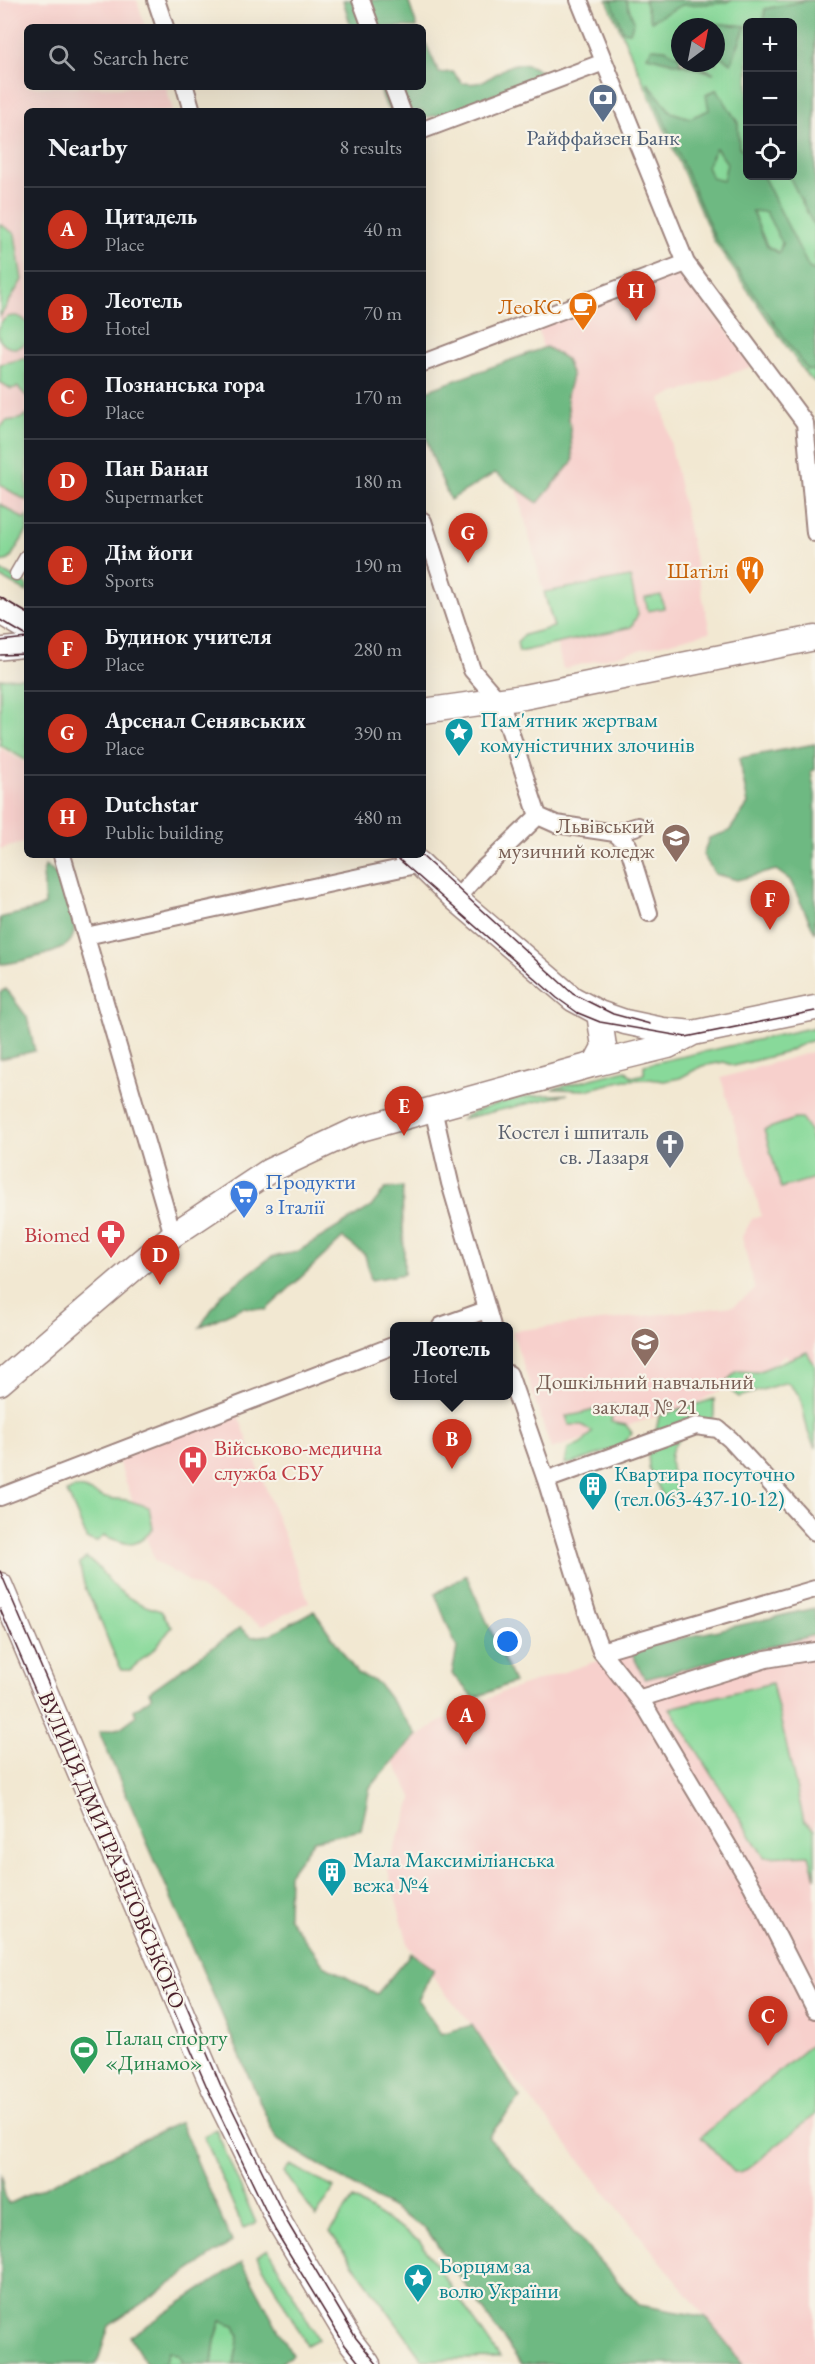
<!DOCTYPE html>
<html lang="en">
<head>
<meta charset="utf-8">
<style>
  body { margin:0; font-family:"EB Garamond",serif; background:#242831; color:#f1f3f6 }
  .controls { position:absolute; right:18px; top:18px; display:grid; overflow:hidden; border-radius:9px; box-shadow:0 6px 24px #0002 }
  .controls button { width:54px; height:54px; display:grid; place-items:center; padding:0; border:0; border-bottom:2px solid #363941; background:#171b24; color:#f1f3f6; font:30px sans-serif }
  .compass { position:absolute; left:671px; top:18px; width:54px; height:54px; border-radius:50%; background:#171b24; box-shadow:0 6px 24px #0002; rotate:32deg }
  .you { position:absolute; left:508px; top:1642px; width:21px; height:21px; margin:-15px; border:4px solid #fff; border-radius:50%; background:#1a73e8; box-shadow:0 0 0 9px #1a73e833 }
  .badge { display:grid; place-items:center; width:39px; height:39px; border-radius:50%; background:#c8321e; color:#fff; font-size:20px; font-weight:700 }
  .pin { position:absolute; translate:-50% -50px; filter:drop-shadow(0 2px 3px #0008) }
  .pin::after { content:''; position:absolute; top:32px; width:21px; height:18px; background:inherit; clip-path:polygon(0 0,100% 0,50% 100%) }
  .popup { position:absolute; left:390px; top:1322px; width:123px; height:78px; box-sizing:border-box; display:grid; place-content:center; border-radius:9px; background:#171b24; filter:drop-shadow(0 2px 4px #0005); font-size:20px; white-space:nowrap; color:#9ea1a6 }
  .popup b { font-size:22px; color:#f1f3f6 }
  .popup::after { content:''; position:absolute; left:50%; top:100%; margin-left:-12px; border:12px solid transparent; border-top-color:#171b24 }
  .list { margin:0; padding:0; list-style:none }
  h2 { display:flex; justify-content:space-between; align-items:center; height:78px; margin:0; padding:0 24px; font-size:26px }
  h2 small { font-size:20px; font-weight:400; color:#9ea1a6 }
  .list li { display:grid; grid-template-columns:39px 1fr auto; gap:18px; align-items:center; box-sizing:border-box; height:84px; padding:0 24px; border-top:2px solid #363941 }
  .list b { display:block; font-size:22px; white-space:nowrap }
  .list p { margin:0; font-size:20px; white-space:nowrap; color:#9ea1a6 }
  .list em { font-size:20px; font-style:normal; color:#9ea1a6 }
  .icon { flex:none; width:33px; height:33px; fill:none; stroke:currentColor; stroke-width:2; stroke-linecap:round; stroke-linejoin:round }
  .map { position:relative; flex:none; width:815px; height:2364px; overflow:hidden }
  .search { position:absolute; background:#171b24; box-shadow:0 6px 24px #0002; left:24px; top:24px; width:402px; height:66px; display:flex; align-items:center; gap:15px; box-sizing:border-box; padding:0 21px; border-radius:9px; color:#9ea1a6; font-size:22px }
  .panel { position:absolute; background:#171b24; box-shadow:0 6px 24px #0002; left:24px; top:108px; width:402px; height:750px; border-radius:9px }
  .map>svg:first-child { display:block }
  .built { fill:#f7d0cc }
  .green { fill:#88d99a; stroke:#697c62; stroke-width:1.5; fill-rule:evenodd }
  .forest { fill:#6eb982; stroke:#5c6c56; stroke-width:1.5; fill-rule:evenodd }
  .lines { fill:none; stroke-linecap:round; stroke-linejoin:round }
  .pedestrian-casing { stroke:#9e847e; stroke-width:15 }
  .minor-casing { stroke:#9e847e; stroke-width:20 }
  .tertiary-casing { stroke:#9e847e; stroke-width:24 }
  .secondary-casing { stroke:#9e847e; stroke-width:27 }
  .pedestrian { stroke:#fff; stroke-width:12 }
  .minor { stroke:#fff; stroke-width:16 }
  .tertiary { stroke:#fff; stroke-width:21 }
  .secondary { stroke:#fff; stroke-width:24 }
  .tram { stroke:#4a1f2b; stroke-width:1.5 }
  .labels { text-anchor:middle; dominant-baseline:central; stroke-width:4.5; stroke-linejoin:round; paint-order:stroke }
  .service-label { font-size:22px; fill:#4e5e75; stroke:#f7f3e8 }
  .food-label { font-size:22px; fill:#c56008; stroke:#f7f3e8; text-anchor:end }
  .culture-label { font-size:22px; fill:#0d838f; stroke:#f7f3e8; text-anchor:start }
  .education-label { font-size:22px; fill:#785e54; stroke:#f7f3e8; text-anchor:end }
  .worship-label { font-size:22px; fill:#5b616d; stroke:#f7f3e8; text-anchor:end }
  .shop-label { font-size:22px; fill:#366cbe; stroke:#f7f3e8; text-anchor:start }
  .health-label { font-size:22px; fill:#be3a42; stroke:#f7f3e8; text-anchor:end }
  .street-label { font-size:22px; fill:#4a1f2b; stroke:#f7f3e8 }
  .leisure-label { font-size:22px; fill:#27864d; stroke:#f7f3e8; text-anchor:start }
</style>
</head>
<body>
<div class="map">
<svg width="815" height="2364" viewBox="0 0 815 2364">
  <rect width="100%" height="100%" fill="#f7f3e8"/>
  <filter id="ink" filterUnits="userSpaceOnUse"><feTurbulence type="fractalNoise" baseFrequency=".0167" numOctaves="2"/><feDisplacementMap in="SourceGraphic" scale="12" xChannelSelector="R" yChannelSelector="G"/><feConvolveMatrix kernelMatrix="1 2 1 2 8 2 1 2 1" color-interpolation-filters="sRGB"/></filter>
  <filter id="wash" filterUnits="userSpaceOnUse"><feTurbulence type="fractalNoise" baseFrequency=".008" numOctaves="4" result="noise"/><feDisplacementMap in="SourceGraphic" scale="24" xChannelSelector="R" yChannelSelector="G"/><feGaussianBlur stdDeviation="1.35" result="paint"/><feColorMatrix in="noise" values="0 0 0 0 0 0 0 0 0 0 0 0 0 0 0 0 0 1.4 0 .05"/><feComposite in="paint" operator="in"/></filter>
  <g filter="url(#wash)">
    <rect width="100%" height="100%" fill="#f2e8d2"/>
    <path class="built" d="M0,0H137L145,27H27V87H166L173,111H27V531L9,560L0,562Z
      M673,275H687L753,366L661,398L710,632L563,669L510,461L561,427L538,327Z
      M0,748L27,764V842L0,849Z
      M815,1051V1404L786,1354L748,1383L716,1392L694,1405L551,1449L512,1331L733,1306L755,1290L742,1237L752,1219L761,1216L760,1210L721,1078Z
      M237,1412L309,1602L262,1626L155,1561L117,1458Z
      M815,1635V2364H743L409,1947L387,1867L413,1798L390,1755L440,1722L501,1693L630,1650L645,1679Z"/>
    <path class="green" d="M607,0H815V382L807,376L714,241ZM748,22H792V176H748ZM680,27H716V63H680Z
      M0,224L15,234L22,280L0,317Z
      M-2 332a16 16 0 1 1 32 0a16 16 0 1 1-32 0Z
      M27,358V397L18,387L11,389L0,382V364Z
      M27,414V501L0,485V428L6,421L20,419Z
      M0,504L24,519L27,515V531L9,560L0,562Z
      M0,570L27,585V592L0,577Z
      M630,577L638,614L631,627L519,652L517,642L524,635L554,627L544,592Z
      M661,595L664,608L648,611L645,598Z
      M27,677V761L0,745V679Z
      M815,1027V1040L804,1043L784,1053L734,1066L724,1062L702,1066L680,1078L664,1081L649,1079L625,1080L586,1090L552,1089L626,1070L632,1077L644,1074V1065Z
      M568,1094L462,1119C470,1110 520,1097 534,1096C545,1095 557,1095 568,1094Z
      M795,1119H802C815,1134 815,1157 815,1178L781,1188L764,1130Z
      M807,1352L815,1366V1448L808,1432L800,1396L787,1382L739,1397L723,1385L737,1371L757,1372Z
      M714,1399V1415L707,1429C699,1432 687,1434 680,1439C662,1453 674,1480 679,1497L663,1496L649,1468L648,1453L642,1438L656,1431L659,1416Z
      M614,1405L611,1422L626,1425L632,1433L620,1447L574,1463L565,1464L568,1449L582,1444L592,1432L582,1425H569L566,1416C583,1415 598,1407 614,1405Z
      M75,1488L84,1489L105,1498L127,1500L149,1507L153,1529C134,1551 129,1544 104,1536L96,1542L87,1539L67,1492Z
      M86,1558C100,1565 103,1576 114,1586C127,1599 143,1606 161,1611L172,1627L156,1647L130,1670H122C111,1652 106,1632 97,1613C88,1594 83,1587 80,1564Z
      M772,1683L804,1821L815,1829V1877L809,1855L764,1857L670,1708Z
      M813,2043L815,2046V2115L747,2169L740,2172H734L701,2137Z
      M216,2130L256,2223L243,2228L204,2136Z
      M290,2165L334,2188L316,2217L284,2172Z
      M353,2199L419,2240L500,2358L423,2360L330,2232Z
      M268,2249L318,2339L307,2345L257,2256Z
      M221,2321L235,2325L239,2336L234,2364H212L215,2341Z
      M169,2351L179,2355L184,2364H165Z"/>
    <path class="forest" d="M343,0H408L417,27H351Z
      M611,0H626L634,21L630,32L623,31Z
      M644,0H730L726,3L682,5L651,21Z
      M809,0H815V228L789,176H792V22H763L765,9Z
      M687,21L746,26L731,63L716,54V27H686Z
      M423,37L439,73L453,72L462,83C467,83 473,84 477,83C504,76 508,51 542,72L535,85L493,95L454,112L423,118V111H392L386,106L379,87H423Z
      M652,48L665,49L680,57V63H693L714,73L647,56Z
      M647,82L671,112L690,118L709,110L706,95L717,89L738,123L739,147L747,155L748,176H763L809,268L815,271V371L807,370L715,238ZM716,148L727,163L723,181L712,178L707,166ZM752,211L766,212L782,243L779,253L767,246Z
      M546,347L566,359L572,376L567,395L573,461L538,503L495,473L450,500C439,472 412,420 426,391Z
      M815,744V770L811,771L815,795V933L790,880L776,870L737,880L715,874L703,855L709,838L729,831L748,804L739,758Z
      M45,866C60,874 61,884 67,899C82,938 75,947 36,957C25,960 12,964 0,964V918C15,913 31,913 45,905L43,873Z
      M6,989L27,1017L35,1051L0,1059V992Z
      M403,1187C401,1216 405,1245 404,1274L371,1280L365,1255L343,1238L266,1310L243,1307L200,1327L221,1295L271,1257L297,1252L371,1207L385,1189Z
      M466,1575L514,1682L474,1698L452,1674L457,1648L435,1594Z
      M815,1608V1635L645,1679L630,1650Z
      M314,1611L357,1673L378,1683L417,1735L370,1787L361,1830L314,1840L289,1874L288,1917L324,1965L377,1994L411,1953L434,1969L418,2000L441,2034L472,2025L520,2098L488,2137L639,2305L706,2317L743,2364H521L426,2229L276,2139L99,1732L120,1728L136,1716L134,1710L152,1697L149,1692L240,1628L252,1637L269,1635Z
      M180,2122L232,2242L109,2326L97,2364H0V2175C6,2185 0,2190 9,2204Z
      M242,2262L292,2355L279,2364H234L239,2336L235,2325L221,2321L215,2341L212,2364H184L179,2355L169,2351L165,2364H146L130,2337Z"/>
  </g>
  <g filter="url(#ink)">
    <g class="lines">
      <g class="pedestrian-casing">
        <path id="pedestrian" d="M16,574L27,555"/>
      </g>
      <g class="minor-casing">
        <path id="minor" d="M156,0L165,27
          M361,0L371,27
          M579,0L686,263L805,423L815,533
          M185,87L192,111
          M393,87L402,111
          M423,130L604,62
          M423,363L686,263
          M423,521L472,670L498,700L504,713L538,816L556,824L615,833L638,826
          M615,833L628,845L649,913
          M62,855L173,1235
          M456,899L481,871L538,816
          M86,936L420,864
          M433,1109L450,1183L492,1326
          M441,1326L486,1310
          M509,1374L546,1480L588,1616L601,1651L646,1708L752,1886L815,2010
          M546,1480L696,1426L718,1429L730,1439L815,1532
          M0,1497L395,1345
          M601,1651L815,1589
          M641,1698L766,1659L815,1651"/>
      </g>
      <g class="tertiary-casing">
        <path id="tertiary" d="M0,649L27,646"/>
      </g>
      <g class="secondary-casing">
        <path id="secondary" d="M0,612L27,628
          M423,711L524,697L815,638
          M407,855L420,864L456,899L573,999L599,1013L625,1022L663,1030L693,1033
          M595,1064L604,1047L599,1013
          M0,1383L173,1235L269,1171L354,1131L595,1064L668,1046L693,1033L815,1008
          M0,1585L214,2089L281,2225L351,2342L368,2364"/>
      </g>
      <use href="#pedestrian" class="pedestrian"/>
      <use href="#minor" class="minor"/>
      <use href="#tertiary" class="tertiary"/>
      <use href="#secondary" class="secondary"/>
      <path class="tram" d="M0,597L27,613
        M0,620L27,636
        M0,641L27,638
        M0,655L27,654
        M394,855L557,998L578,1013L600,1022L686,1037L815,1011
        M421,855L573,994L613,1014L650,1024
        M0,1571L221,2086L286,2220L356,2338L377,2364
        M0,1609L209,2092L275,2230L345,2345L360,2364"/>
    </g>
  </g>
  <defs>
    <g id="bank-pin" transform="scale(1.5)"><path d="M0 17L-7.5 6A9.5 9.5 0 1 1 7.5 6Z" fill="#5c6f8a" stroke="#f7f3e8"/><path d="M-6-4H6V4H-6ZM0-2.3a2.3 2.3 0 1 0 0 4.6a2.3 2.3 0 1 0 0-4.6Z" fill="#fff"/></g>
    <g id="cafe-pin" transform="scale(1.5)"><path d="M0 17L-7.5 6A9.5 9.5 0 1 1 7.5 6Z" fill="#e8710a" stroke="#f7f3e8"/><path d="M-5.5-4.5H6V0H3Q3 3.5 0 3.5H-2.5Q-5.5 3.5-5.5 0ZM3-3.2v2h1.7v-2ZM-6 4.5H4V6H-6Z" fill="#fff"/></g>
    <g id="restaurant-pin" transform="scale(1.5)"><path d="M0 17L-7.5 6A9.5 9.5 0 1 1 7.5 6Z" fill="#e8710a" stroke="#f7f3e8"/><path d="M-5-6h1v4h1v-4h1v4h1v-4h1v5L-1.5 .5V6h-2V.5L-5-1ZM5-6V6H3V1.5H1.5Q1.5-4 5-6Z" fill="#fff"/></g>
    <g id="sight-pin" transform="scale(1.5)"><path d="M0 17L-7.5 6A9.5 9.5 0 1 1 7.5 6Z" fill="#0f9aa8" stroke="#f7f3e8"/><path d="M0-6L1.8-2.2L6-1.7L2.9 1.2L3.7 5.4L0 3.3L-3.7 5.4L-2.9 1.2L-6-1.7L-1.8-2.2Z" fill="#fff"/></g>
    <g id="university-pin" transform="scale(1.5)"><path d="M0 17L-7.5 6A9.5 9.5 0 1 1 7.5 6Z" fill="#8d6e63" stroke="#f7f3e8"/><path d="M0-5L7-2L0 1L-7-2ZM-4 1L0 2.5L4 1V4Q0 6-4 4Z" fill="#fff"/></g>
    <g id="church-pin" transform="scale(1.5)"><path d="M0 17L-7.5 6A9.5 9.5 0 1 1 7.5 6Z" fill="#6b7280" stroke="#f7f3e8"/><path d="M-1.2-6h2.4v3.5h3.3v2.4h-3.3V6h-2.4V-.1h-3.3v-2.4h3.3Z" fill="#fff"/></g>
    <g id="supermarket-pin" transform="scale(1.5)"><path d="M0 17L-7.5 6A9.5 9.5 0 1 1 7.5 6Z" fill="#3f7fe0" stroke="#f7f3e8"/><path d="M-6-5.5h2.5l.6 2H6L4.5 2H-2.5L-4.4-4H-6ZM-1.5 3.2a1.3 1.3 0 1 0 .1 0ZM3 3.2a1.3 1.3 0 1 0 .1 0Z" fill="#fff"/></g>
    <g id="pharmacy-pin" transform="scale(1.5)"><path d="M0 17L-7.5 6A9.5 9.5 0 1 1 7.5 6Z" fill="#e0444e" stroke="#f7f3e8"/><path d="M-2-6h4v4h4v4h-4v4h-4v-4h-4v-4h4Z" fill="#fff"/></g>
    <g id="school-pin" transform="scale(1.5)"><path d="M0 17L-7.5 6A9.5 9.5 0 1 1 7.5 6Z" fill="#8d6e63" stroke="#f7f3e8"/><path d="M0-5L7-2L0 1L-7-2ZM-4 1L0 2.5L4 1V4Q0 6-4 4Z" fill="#fff"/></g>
    <g id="hospital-pin" transform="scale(1.5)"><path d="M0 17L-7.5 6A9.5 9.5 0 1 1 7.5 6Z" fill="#e0444e" stroke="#f7f3e8"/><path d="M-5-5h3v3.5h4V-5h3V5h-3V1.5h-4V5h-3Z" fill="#fff"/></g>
    <g id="building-pin" transform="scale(1.5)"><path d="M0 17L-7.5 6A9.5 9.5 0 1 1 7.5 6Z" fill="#0f9aa8" stroke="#f7f3e8"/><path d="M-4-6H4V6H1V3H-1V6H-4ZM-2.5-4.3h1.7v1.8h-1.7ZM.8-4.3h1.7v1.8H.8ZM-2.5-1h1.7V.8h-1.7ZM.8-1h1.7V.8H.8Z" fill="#fff"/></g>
    <g id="stadium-pin" transform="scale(1.5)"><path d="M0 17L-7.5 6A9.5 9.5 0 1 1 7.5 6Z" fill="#2e9e5b" stroke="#f7f3e8"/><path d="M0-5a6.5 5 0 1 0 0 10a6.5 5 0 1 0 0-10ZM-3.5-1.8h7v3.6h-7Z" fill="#fff"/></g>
  </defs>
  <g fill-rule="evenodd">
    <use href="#bank-pin" x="603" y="98"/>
    <use href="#cafe-pin" x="583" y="306"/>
    <use href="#restaurant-pin" x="750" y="570"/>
    <use href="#sight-pin" x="459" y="732"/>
    <use href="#university-pin" x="676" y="838"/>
    <use href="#church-pin" x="670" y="1144"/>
    <use href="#supermarket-pin" x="244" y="1194"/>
    <use href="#pharmacy-pin" x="111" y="1234"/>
    <use href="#school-pin" x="645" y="1342"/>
    <use href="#hospital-pin" x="193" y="1460"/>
    <use href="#building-pin" x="593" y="1486"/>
    <use href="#building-pin" x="332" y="1872"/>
    <use href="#stadium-pin" x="84" y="2050"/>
    <use href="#sight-pin" x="418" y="2278"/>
  </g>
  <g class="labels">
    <g class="service-label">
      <text x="603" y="137">Райффайзен Банк</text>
    </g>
    <g class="food-label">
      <text x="562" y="306">ЛеоКС</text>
      <text x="729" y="570">Шатілі</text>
    </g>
    <g class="culture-label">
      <text x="480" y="719">Пам'ятник жертвам<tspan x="480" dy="25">комуністичних злочинів</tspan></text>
      <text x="614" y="1473">Квартира посуточно<tspan x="614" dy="25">(тел.063-437-10-12)</tspan></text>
      <text x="353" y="1859">Мала Максиміліанська<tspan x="353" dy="25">вежа №4</tspan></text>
      <text x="439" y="2265">Борцям за<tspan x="439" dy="25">волю України</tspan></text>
    </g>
    <g class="education-label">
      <text x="655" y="825">Львівський<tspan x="655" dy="25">музичний коледж</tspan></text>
      <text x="645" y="1381" text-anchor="middle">Дошкільний навчальний<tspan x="645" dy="25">заклад № 21</tspan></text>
    </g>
    <g class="worship-label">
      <text x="649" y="1131">Костел і шпиталь<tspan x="649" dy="25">св. Лазаря</tspan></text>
    </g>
    <g class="shop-label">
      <text x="265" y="1181">Продукти<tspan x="265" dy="25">з Італії</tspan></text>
    </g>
    <g class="health-label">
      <text x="90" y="1234">Biomed</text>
      <text x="214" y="1447" text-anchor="start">Військово-медична<tspan x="214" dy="25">служба СБУ</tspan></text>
    </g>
    <g class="street-label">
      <text transform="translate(112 1850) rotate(67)">ВУЛИЦЯ ДМИТРА ВІТОВСЬКОГО</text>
    </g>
    <g class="leisure-label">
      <text x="105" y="2037">Палац спорту<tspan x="105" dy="25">«Динамо»</tspan></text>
    </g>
  </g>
</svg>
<div class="controls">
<button>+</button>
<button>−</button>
<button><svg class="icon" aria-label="locate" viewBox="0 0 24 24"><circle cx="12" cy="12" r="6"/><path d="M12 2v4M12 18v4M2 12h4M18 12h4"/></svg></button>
</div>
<svg class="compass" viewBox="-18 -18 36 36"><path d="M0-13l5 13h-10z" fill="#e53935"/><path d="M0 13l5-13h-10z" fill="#9ea1a6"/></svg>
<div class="you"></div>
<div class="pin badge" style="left:466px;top:1745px">A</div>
<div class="pin badge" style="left:452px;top:1469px">B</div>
<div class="popup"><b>Леотель</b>Hotel</div>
<div class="pin badge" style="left:768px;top:2046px">C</div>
<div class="pin badge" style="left:160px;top:1285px">D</div>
<div class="pin badge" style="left:404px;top:1136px">E</div>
<div class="pin badge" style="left:770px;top:930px">F</div>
<div class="pin badge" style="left:468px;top:563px">G</div>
<div class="pin badge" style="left:636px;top:321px">H</div>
<div class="search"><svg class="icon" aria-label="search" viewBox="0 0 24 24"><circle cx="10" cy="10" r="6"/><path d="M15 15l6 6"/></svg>Search here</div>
<section class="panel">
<h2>Nearby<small>8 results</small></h2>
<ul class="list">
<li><span class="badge">A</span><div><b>Цитадель</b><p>Place</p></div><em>40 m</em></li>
<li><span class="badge">B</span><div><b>Леотель</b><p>Hotel</p></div><em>70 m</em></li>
<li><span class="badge">C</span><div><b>Познанська гора</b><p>Place</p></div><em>170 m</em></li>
<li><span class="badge">D</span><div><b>Пан Банан</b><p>Supermarket</p></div><em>180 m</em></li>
<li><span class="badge">E</span><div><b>Дім йоги</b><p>Sports</p></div><em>190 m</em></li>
<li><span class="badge">F</span><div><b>Будинок учителя</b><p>Place</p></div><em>280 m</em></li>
<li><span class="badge">G</span><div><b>Арсенал Сенявських</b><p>Place</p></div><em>390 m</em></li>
<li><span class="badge">H</span><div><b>Dutchstar</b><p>Public building</p></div><em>480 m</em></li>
</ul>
</section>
</div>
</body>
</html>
